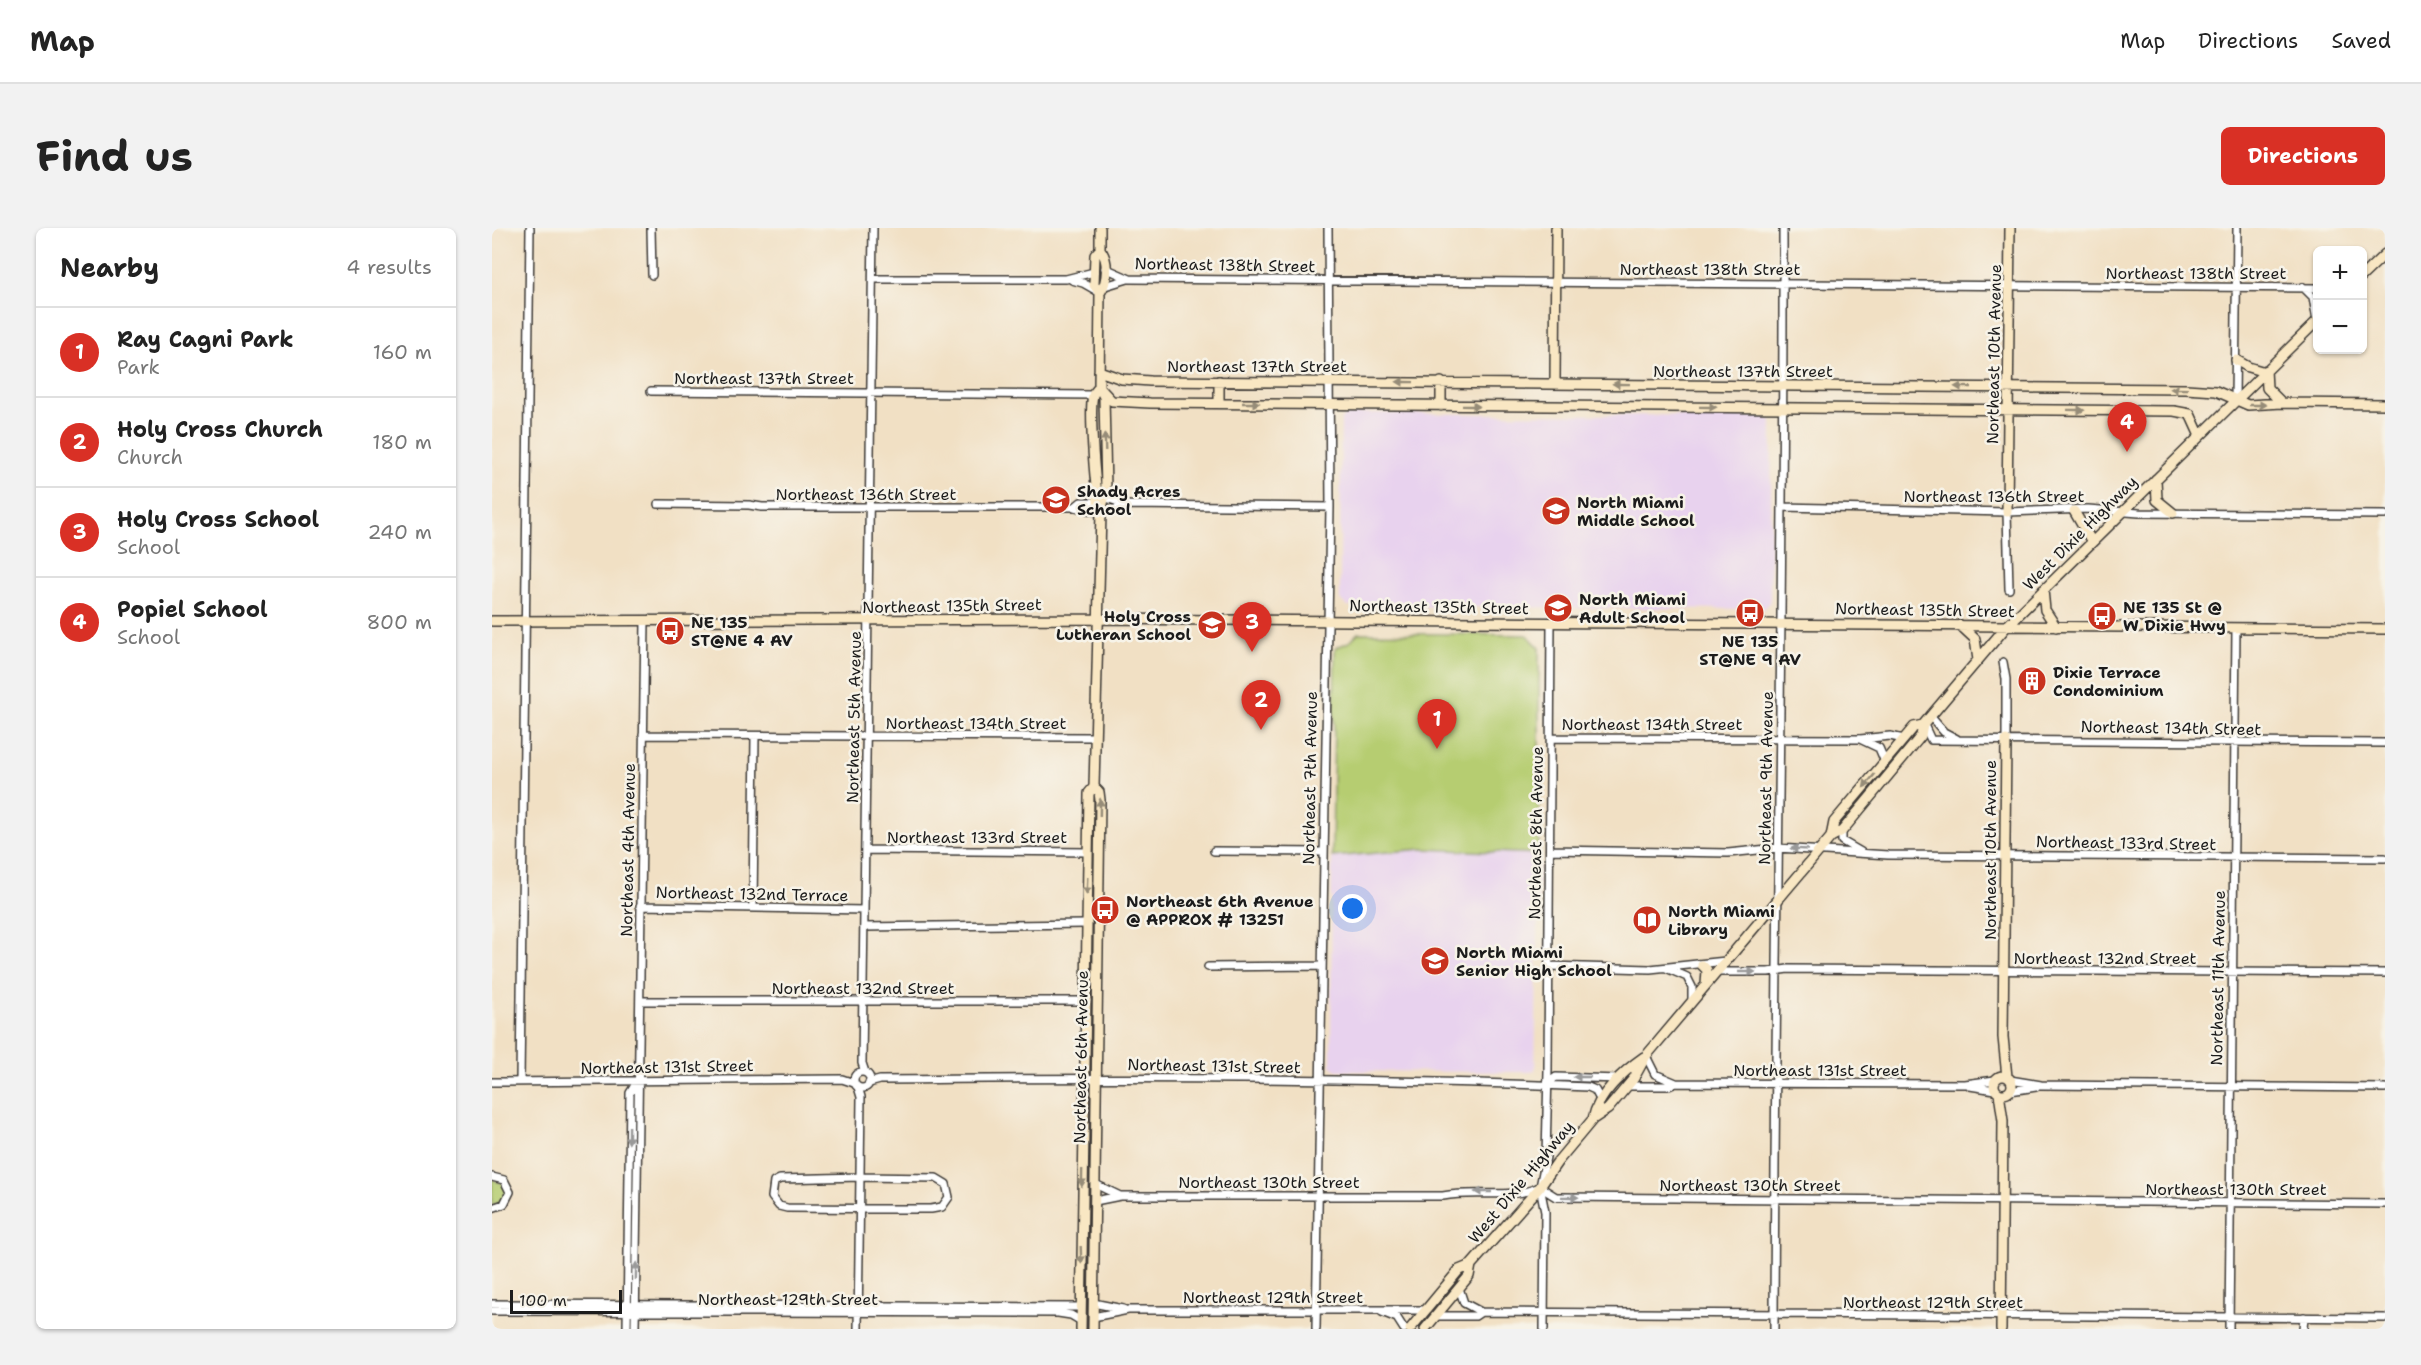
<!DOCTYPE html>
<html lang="en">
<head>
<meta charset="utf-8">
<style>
  body { margin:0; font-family:"Shantell Sans",sans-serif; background:#f2f2f2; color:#222 }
  .controls { position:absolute; right:18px; top:18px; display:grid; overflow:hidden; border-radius:9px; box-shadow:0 2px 4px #0004 }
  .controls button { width:54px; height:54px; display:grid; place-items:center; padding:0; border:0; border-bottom:2px solid #e0e0e0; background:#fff; color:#222; font:30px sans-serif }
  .scale { position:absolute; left:18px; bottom:15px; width:112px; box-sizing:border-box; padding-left:6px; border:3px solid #1c1c1c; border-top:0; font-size:16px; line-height:21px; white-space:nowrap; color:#1c1c1c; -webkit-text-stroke:4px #f7f3e8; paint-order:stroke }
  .you { position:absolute; left:861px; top:681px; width:21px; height:21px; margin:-15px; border:4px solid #fff; border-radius:50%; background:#1a73e8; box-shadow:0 0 0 9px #1a73e833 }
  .badge { display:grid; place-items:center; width:39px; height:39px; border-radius:50%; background:#d93025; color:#fff; font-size:20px; font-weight:700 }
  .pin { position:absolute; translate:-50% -50px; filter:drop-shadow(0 2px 3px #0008) }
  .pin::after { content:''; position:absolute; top:32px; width:21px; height:18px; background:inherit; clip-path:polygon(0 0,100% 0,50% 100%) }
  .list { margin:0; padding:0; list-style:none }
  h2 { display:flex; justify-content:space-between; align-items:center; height:78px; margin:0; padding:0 24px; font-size:26px }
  h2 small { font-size:20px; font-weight:400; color:#767676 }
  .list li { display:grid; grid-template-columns:39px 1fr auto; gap:18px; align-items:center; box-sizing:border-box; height:90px; padding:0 24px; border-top:2px solid #e0e0e0 }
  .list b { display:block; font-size:22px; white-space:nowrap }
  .list p { margin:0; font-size:20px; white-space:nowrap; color:#767676 }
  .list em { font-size:20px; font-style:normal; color:#767676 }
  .map { position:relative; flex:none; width:1893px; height:1101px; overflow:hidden; border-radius:9px }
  header { display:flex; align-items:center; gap:36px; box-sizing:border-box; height:84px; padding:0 30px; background:#fff; border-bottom:2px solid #e0e0e0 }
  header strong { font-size:28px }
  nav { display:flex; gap:33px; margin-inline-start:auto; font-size:21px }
  .intro { display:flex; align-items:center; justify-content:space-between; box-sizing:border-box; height:144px; padding:0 36px }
  h1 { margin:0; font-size:42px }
  .button { padding:15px 27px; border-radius:9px; background:#d93025; color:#fff; font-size:21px; font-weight:700 }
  main { display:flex; gap:36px; padding:0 36px }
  aside { flex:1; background:#fff; border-radius:9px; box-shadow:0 2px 4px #0004 }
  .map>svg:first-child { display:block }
  .built { fill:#e8d2ee }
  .green { fill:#b6cd71; stroke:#697446; stroke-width:1.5 }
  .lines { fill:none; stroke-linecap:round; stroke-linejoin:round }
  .street-casing { stroke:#3c3935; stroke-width:10 }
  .secondary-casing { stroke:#3c3935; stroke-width:12 }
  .street { stroke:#fff; stroke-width:7 }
  .secondary { stroke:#f9e7c3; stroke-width:9 }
  .oneway { fill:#968c78 }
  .oneway2 { fill:#999 }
  .labels { text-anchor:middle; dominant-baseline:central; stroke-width:5; stroke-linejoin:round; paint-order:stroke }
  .street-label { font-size:16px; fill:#1c1c1c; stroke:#f7f3e8 }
  .poi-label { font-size:16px; font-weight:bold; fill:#1c1c1c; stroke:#f7f3e8; text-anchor:start }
</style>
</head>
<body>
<header>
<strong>Map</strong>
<nav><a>Map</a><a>Directions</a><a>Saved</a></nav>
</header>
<div class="intro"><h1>Find us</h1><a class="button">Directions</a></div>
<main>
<aside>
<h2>Nearby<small>4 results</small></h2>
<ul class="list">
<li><span class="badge">1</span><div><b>Ray Cagni Park</b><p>Park</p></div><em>160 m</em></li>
<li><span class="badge">2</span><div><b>Holy Cross Church</b><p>Church</p></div><em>180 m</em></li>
<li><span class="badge">3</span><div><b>Holy Cross School</b><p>School</p></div><em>240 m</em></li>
<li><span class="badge">4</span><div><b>Popiel School</b><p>School</p></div><em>800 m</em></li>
</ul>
</aside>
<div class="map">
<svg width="1893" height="1101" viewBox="0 0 1893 1101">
  <rect width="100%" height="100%" fill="#f7f3e8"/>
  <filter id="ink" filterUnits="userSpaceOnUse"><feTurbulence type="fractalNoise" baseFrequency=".0167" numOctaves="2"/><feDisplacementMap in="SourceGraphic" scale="12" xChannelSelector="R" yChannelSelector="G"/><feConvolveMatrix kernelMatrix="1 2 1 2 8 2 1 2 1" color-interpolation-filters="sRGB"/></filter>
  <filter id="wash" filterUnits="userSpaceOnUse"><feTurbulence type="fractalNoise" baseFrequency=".008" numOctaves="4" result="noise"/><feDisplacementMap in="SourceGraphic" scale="24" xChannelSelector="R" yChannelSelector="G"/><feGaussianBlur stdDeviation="1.35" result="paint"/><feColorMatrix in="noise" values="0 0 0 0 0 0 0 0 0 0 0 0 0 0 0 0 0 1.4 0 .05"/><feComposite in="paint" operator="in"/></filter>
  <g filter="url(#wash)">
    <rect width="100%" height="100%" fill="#f1e0c4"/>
    <path class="built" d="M857,185L1272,188L1277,190L1280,194L1278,374L1272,381L855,378L848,371L849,191Z
      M931,621L1047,626L1043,842L1038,844L855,843L844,842L839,837L840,629Z"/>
    <path class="green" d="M866,405L1035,407L1047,419V626L931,621L840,629L843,420L857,414Z
      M0,951L13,956L15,967L12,972L0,978Z"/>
  </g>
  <g filter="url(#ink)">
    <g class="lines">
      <g class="street-casing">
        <path id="street" d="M159,0L160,47
          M613,40L638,51L1826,60
          M381,51H574L602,44
          M580,52L591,55L605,63
          M613,58L636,51
          M1811,59L1821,69L1825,93
          M159,163L601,167
          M1743,172L1745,0
          M614,270L636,277L838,279
          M166,276L257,277L270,279H583L609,285L636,277
          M583,279L589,274H605
          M1290,279L1515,284L1596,281L1647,285L1893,287
          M1515,284L1517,361
          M1511,434L1514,451V512
          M1438,488L1452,504L1465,511
          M1432,497L1439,512L1893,515
          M151,507L601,509
          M1060,510L1368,511L1398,508L1412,511
          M1368,511L1387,520L1393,534
          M1350,603V613L1369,624
          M374,622L596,624
          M1059,622L1236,625L1286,620L1396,627L1893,630
          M722,623L830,624
          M148,678L372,682
          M261,678L263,508
          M372,699L594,696
          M1057,738L1158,741L1234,733
          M716,739L828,738
          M1174,740L1195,749L1200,759V773
          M1225,744H1276L1296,741L1893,745
          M148,773H595
          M1154,828L1163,846L1184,855
          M362 852a8 8 0 1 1 16 0a8 8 0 1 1-16 0Z
          M373,844L370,835L381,0
          M1518,852L1549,857L1893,860
          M0,854L350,851L362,855
          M28,854L38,0
          M377,855L388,852C624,849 861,849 1096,859L1103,862L1109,873
          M1055,856L1064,849L1127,851
          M1135,858H1177L1184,855L1473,856L1503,852
          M1478,858L1503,862
          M366,859L369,869L366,1101
          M1518,863L1544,859
          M0,949L12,952L18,964L12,976L0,980
          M368,949L444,950L454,956L457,969L450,979L439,981L295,980L287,978L280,969L282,954L288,951Z
          M603,956L628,968
          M1048,959L1064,969H1070L1893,976
          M603,973L628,968H951C982,962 1019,971 1045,960
          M967,1060L972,1075L989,1084
          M601,1075L631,1081
          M0,1076L589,1079
          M0,1083L566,1085L579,1087L589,1093
          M890,1084L905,1090L912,1101
          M944,1088H983L989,1084L1893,1090
          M601,1089L636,1082H934
          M135,1101L138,865L147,851
          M143,1101L153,393
          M824,1101L838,279L836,0
          M1052,1101L1053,984L1048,959L1054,929L1056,842L1059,395
          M1282,1101C1283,734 1292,367 1291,0
          M1737,1101L1744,400
          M1811,1101L1812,1089"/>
      </g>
      <g class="secondary-casing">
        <path id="secondary" d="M608,0V21L603,27L602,57L608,65
          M1870,48L1893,26
          M1744,132L1756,139L1773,144
          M1774,142L1775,160L1790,175
          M607,143L630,151L658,153L1694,161L1724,163L1756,177L1790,175L1893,176
          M949,154V178
          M1063,155L1064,0
          M607,159L620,173L658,175L1682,183L1698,186L1708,208
          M607,159C605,162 602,164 601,167C597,182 603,269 609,285
          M727,175V153
          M1664,251L1665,272L1681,285
          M1582,283L1600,314
          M1515,284L1518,0
          M1551,362L1553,382L1564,399
          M0,393L606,391L1893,401
          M1468,397L1483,411L1486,432
          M1514,512L1511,809L1515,849
          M1339,609L1342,594L1422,499L1431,497
          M1210,737L1215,742L1214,757
          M1502 857a9 9 0 1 1 18 0a9 9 0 1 1-18 0Z
          M1507,865L1511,893L1509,1101
          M1101,891C1106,866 1132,843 1152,829
          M589,1101L597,565L602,559L609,285L614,262L612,169L607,159L608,65C616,53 617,32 608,21
          M601,1101L608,572L607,564L602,559
          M918,1101L967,1042L979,1037L1048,959L1066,933L1101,891L1116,881L1142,850L1154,828L1339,609L1350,603L1429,508L1431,497L1514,399L1826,92
          M933,1101L977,1048L979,1037"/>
      </g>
      <use href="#street" class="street"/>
      <use href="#secondary" class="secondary"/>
    </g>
    <defs><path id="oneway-solid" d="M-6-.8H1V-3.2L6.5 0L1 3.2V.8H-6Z" transform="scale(1.5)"/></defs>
    <g class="oneway">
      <use href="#oneway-solid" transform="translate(913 154) rotate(-179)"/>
      <use href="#oneway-solid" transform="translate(1129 156) rotate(-179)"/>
      <use href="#oneway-solid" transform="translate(1471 159) rotate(-179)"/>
      <use href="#oneway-solid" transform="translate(1687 161) rotate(-179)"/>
      <use href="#oneway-solid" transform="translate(759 175)"/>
      <use href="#oneway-solid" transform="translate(1766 177)"/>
      <use href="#oneway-solid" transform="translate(979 178) rotate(1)"/>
      <use href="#oneway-solid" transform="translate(1216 179) rotate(1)"/>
      <use href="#oneway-solid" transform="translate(1584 182) rotate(1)"/>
      <use href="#oneway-solid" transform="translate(613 214) rotate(-92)"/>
      <use href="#oneway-solid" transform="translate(1377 553) rotate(130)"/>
      <use href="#oneway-solid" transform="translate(608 579) rotate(-89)"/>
      <use href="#oneway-solid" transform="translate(595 658) rotate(92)"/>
      <use href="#oneway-solid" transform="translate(590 950) rotate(91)"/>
      <use href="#oneway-solid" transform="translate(589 1027) rotate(88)"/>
    </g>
    <g class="oneway2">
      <use href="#oneway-solid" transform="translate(1307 621) rotate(-177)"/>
      <use href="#oneway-solid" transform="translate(1255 744)"/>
      <use href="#oneway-solid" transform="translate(1090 849) rotate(-180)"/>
      <use href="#oneway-solid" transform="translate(137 907) rotate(91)"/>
      <use href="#oneway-solid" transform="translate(991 964) rotate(-180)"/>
      <use href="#oneway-solid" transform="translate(1078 969) rotate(1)"/>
      <use href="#oneway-solid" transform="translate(144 1043) rotate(-89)"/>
    </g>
  </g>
  <defs>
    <g id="school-disc" transform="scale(1.5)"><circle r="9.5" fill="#c8321e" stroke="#f7f3e8"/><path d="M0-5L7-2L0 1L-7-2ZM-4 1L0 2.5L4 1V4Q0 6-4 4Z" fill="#fff"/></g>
    <g id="bus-disc" transform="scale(1.5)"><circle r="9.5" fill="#c8321e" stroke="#f7f3e8"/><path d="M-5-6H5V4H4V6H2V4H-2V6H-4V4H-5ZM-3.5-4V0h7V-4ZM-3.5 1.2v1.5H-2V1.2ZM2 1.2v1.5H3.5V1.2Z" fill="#fff"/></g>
    <g id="building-disc" transform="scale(1.5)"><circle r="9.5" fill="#c8321e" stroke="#f7f3e8"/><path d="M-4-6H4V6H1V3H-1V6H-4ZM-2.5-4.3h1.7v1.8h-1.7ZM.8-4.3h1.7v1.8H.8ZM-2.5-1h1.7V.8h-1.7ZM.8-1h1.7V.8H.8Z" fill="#fff"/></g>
    <g id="library-disc" transform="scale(1.5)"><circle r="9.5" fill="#c8321e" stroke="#f7f3e8"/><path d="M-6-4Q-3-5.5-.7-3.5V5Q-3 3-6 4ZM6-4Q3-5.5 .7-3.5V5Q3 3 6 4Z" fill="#fff"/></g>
  </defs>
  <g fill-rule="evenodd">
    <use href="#school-disc" x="564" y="272"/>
    <use href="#school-disc" x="1064" y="283"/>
    <use href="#school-disc" x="1066" y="380"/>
    <use href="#bus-disc" x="1258" y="385"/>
    <use href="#bus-disc" x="1610" y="388"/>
    <use href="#school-disc" x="720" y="397"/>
    <use href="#bus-disc" x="178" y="403"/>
    <use href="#building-disc" x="1540" y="453"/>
    <use href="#bus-disc" x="613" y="682"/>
    <use href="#library-disc" x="1155" y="692"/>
    <use href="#school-disc" x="943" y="733"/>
  </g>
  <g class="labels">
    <g class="street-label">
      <text transform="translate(733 37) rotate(1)">Northeast 138th Street</text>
      <text x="1218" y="41">Northeast 138th Street</text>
      <text x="1704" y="45">Northeast 138th Street</text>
      <text transform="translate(1502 126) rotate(-89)">Northeast 10th Avenue</text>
      <text x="765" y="138">Northeast 137th Street</text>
      <text x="1251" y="143">Northeast 137th Street</text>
      <text x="272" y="150">Northeast 137th Street</text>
      <text x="374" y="266">Northeast 136th Street</text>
      <text x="1502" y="268">Northeast 136th Street</text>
      <text transform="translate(1588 305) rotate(-45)">West Dixie Highway</text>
      <text transform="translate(460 378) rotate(-1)">Northeast 135th Street</text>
      <text transform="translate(947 379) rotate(1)">Northeast 135th Street</text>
      <text transform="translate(1433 382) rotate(1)">Northeast 135th Street</text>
      <text transform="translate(362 489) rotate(-89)">Northeast 5th Avenue</text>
      <text x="484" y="495">Northeast 134th Street</text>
      <text x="1160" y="496">Northeast 134th Street</text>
      <text transform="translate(1679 500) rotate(1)">Northeast 134th Street</text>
      <text transform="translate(818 550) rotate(-89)">Northeast 7th Avenue</text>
      <text transform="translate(1274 550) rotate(-89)">Northeast 9th Avenue</text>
      <text transform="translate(1044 605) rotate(-89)">Northeast 8th Avenue</text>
      <text x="485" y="609">Northeast 133rd Street</text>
      <text transform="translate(1634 615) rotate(1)">Northeast 133rd Street</text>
      <text transform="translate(136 622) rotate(-89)">Northeast 4th Avenue</text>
      <text transform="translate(1498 622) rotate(-90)">Northeast 10th Avenue</text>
      <text transform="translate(260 666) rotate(1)">Northeast 132nd Terrace</text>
      <text x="1613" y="730">Northeast 132nd Street</text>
      <text transform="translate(1726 750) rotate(-89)">Northeast 11th Avenue</text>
      <text x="371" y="760">Northeast 132nd Street</text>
      <text transform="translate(589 829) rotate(-89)">Northeast 6th Avenue</text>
      <text transform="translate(722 838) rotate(1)">Northeast 131st Street</text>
      <text transform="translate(175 839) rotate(-1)">Northeast 131st Street</text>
      <text x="1328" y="842">Northeast 131st Street</text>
      <text x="777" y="954">Northeast 130th Street</text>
      <text transform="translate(1029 954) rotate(-50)">West Dixie Highway</text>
      <text x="1258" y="957">Northeast 130th Street</text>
      <text x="1744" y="961">Northeast 130th Street</text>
      <text x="781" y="1069">Northeast 129th Street</text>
      <text x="296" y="1071">Northeast 129th Street</text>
      <text x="1441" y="1074">Northeast 129th Street</text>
    </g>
    <g class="poi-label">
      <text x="585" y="263">Shady Acres<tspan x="585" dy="18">School</tspan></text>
      <text x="1085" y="274">North Miami<tspan x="1085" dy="18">Middle School</tspan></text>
      <text x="1087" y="371">North Miami<tspan x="1087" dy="18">Adult School</tspan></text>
      <text x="1631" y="379">NE 135 St @<tspan x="1631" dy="18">W Dixie Hwy</tspan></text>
      <text x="699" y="388" text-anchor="end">Holy Cross<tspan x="699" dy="18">Lutheran School</tspan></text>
      <text x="199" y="394">NE 135<tspan x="199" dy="18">ST@NE 4 AV</tspan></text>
      <text x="1258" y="413" text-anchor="middle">NE 135<tspan x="1258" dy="18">ST@NE 9 AV</tspan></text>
      <text x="1561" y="444">Dixie Terrace<tspan x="1561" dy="18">Condominium</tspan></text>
      <text x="634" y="673">Northeast 6th Avenue<tspan x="634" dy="18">@ APPROX # 13251</tspan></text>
      <text x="1176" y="683">North Miami<tspan x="1176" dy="18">Library</tspan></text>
      <text x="964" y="724">North Miami<tspan x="964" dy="18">Senior High School</tspan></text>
    </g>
  </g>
</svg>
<div class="controls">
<button>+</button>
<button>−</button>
</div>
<div class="scale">100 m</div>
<div class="you"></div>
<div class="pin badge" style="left:945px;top:521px">1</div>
<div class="pin badge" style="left:769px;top:502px">2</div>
<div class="pin badge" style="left:760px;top:424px">3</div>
<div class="pin badge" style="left:1635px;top:224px">4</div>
</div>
</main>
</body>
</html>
